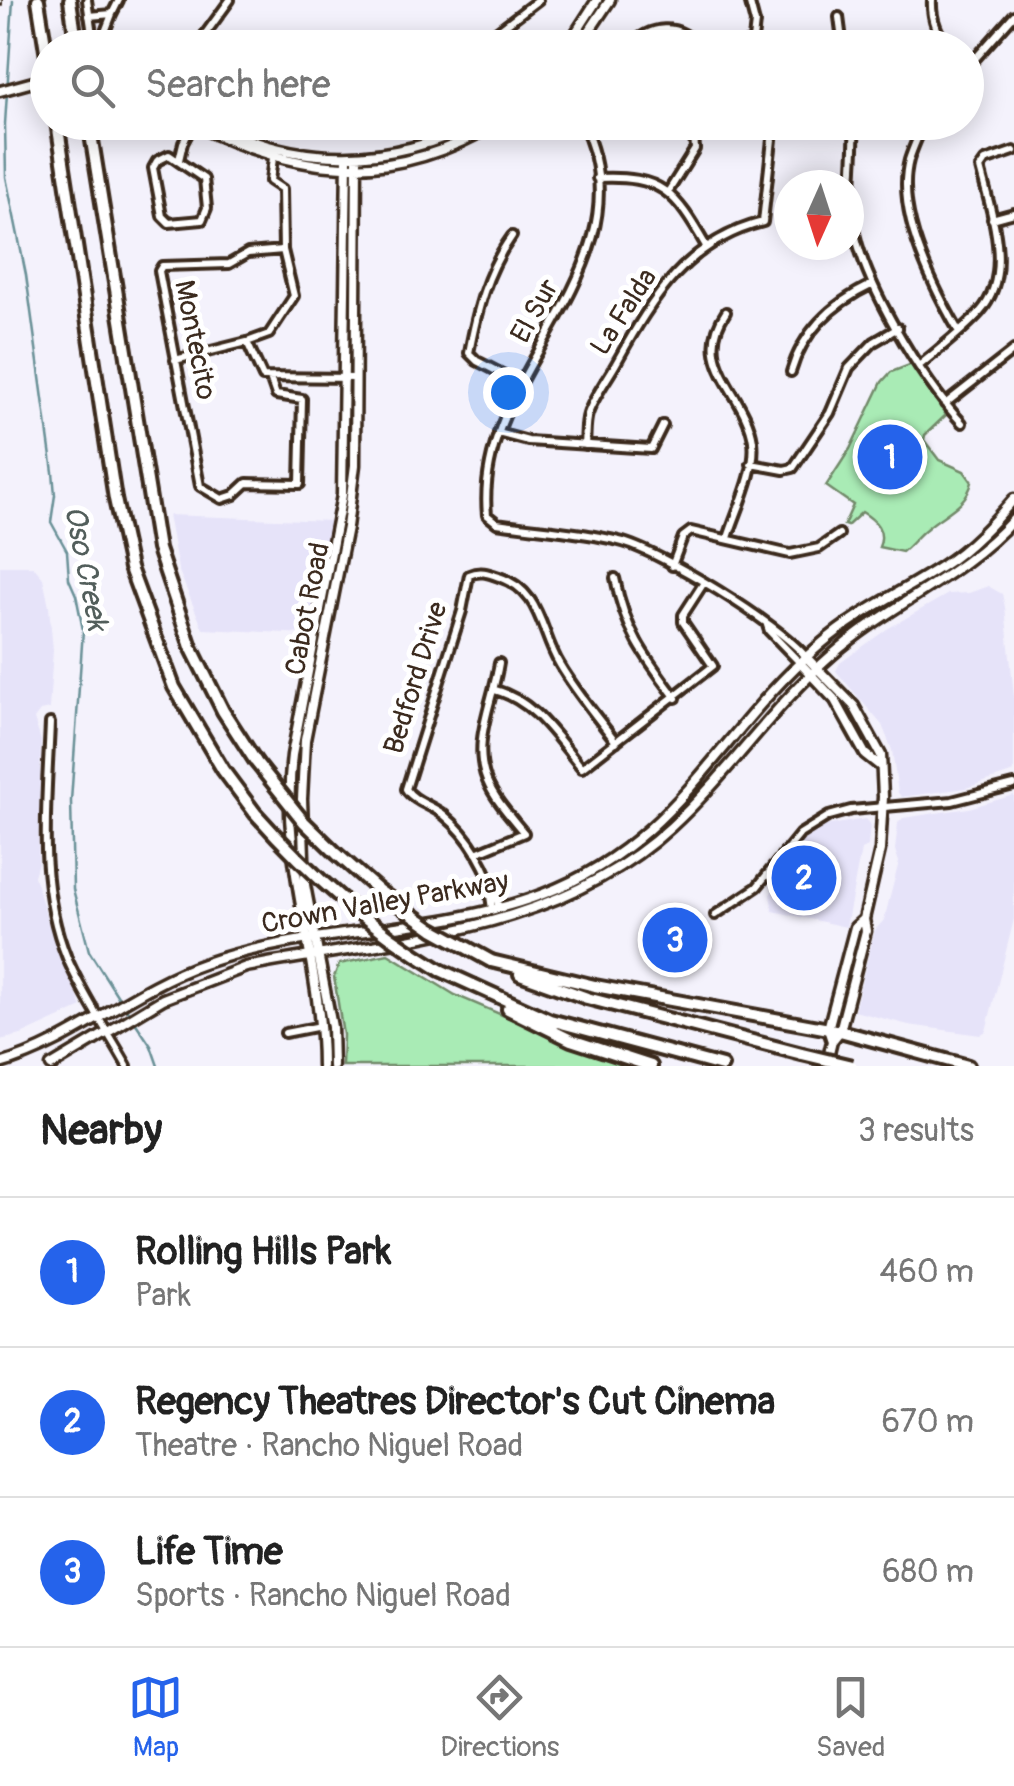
<!DOCTYPE html>
<html lang="en">
<head>
<meta charset="utf-8">
<style>
  body { margin:0; font-family:Pangolin,sans-serif; background:#f2f2f2; color:#222 }
  .compass { position:absolute; left:774px; top:170px; width:90px; height:90px; border-radius:50%; background:#fff; box-shadow:0 5px 25px #0003; rotate:183deg }
  .you { position:absolute; left:508px; top:392px; width:35px; height:35px; margin:-25px; border:8px solid #fff; border-radius:50%; background:#1a73e8; box-shadow:0 0 0 15px #1a73e833 }
  .badge { display:grid; place-items:center; width:65px; height:65px; border-radius:50%; background:#2563eb; color:#fff; font-size:32px; font-weight:700 }
  .pin { position:absolute; translate:-50% -50%; border:5px solid #fff; box-shadow:0 2px 10px #0006 }
  .list { margin:0; padding:0; list-style:none }
  h2 { display:flex; justify-content:space-between; align-items:center; height:130px; margin:0; padding:0 40px; font-size:42px }
  h2 small { font-size:32px; font-weight:400; color:#767676 }
  .list li { display:grid; grid-template-columns:65px 1fr auto; gap:30px; align-items:center; box-sizing:border-box; height:150px; padding:0 40px; border-top:2px solid #e0e0e0 }
  .list b { display:block; font-size:38px; white-space:nowrap }
  .list p { margin:0; font-size:32px; white-space:nowrap; color:#767676 }
  .list em { font-size:32px; font-style:normal; color:#767676 }
  .icon { flex:none; width:55px; height:55px; fill:none; stroke:currentColor; stroke-width:2; stroke-linecap:round; stroke-linejoin:round }
  .map { position:relative; flex:none; width:1014px; height:1066px; overflow:hidden }
  .search { position:absolute; background:#fff; box-shadow:0 5px 25px #0003; left:30px; right:30px; top:30px; height:110px; display:flex; align-items:center; gap:25px; box-sizing:border-box; padding:0 35px; border-radius:55px; color:#767676; font-size:38px }
  .sheet { height:580px; background:#fff }
  nav { display:flex; justify-content:space-around; align-items:center; box-sizing:border-box; height:140px; border-top:2px solid #e0e0e0; background:#fff; font-size:28px; color:#767676 }
  nav a { display:grid; justify-items:center; gap:5px }
  nav .on { color:#2563eb }
  .map>svg:first-child { display:block }
  .built { fill:#e6e3f9 }
  .green { fill:#a9ebb5; stroke:#728a6a; stroke-width:2.5 }
  .lines { fill:none; stroke-linecap:round; stroke-linejoin:round }
  .stream { stroke:#6a9197; stroke-width:2.5 }
  .minor-casing { stroke:#3b2a1e; stroke-width:14 }
  .major-casing { stroke:#3b2a1e; stroke-width:15 }
  .highway-casing { stroke:#3b2a1e; stroke-width:18 }
  .minor { stroke:#fff; stroke-width:6 }
  .major { stroke:#fff; stroke-width:8 }
  .highway { stroke:#fff; stroke-width:10 }
  .rail-casing { stroke:#3b2a1e; stroke-width:6 }
  .rail { stroke:#fff; stroke-width:2.5; stroke-dasharray:8; stroke-linecap:butt }
  .highway-bridge-casing { stroke:#3b2a1e; stroke-width:18; stroke-linecap:butt }
  .highway-bridge { stroke:#fff; stroke-width:10 }
  .labels { text-anchor:middle; dominant-baseline:central; stroke-width:10; stroke-linejoin:round; paint-order:stroke }
  .street-label { font-size:28px; fill:#3b2a1e; stroke:#fff }
  .water-label { font-size:30px; font-style:italic; fill:#525e5b; stroke:#fff }
</style>
</head>
<body>
<div class="map">
<svg width="1014" height="1066" viewBox="0 0 1014 1066">
  <rect width="100%" height="100%" fill="#f4f2fc"/>
  <filter id="ink" filterUnits="userSpaceOnUse"><feTurbulence type="fractalNoise" baseFrequency=".01" numOctaves="2"/><feDisplacementMap in="SourceGraphic" scale="20" xChannelSelector="R" yChannelSelector="G"/><feConvolveMatrix kernelMatrix="1 2 1 2 8 2 1 2 1" color-interpolation-filters="sRGB"/></filter>
  <g filter="url(#ink)">
    <path class="built" d="M168,515L331,521L308,634L203,629L178,569Z
      M0,566H33L43,578L49,607L53,650L49,709L40,711L34,719L41,741L38,862L34,876L55,944L82,1007L21,1035L0,1040Z
      M988,586L1002,594L1005,607L1014,696V772L966,788L902,797L898,793L892,750L882,725L836,671L840,663L887,629L948,594L969,593Z
      M1014,795V919L986,1031L980,1035L909,1025L854,1011L875,930L884,920L899,862L895,850L898,823L903,818L969,808Z
      M865,819L870,824L868,846L861,850L846,927L773,911L770,895L789,855L802,841L824,826Z"/>
    <path class="green" d="M912,364L946,415L925,435L924,440L939,460L964,471L972,482C966,507 943,513 926,529C917,536 911,545 902,552L879,547C886,530 875,520 862,512L847,526L844,525L853,505L826,486L850,449L882,382L891,372Z
      M388,954L455,995L558,1039L637,1066H342L343,1035L334,977L339,964Z"/>
    <g class="lines">
      <path class="stream" d="M13,0L5,124L6,177L26,275L53,472L55,495L51,522L67,551L69,579L76,595L83,630L71,801L73,889L89,951L120,1000
        M125,1007L151,1046L158,1066"/>
      <g class="minor-casing">
        <path id="minor" d="M87,0L94,48
          M932,0C931,18 937,34 949,48
          M89,16L112,14L119,0
          M839,17L843,48
          M105,32L112,14
          M195,48L230,0
          M475,48L538,0
          M628,48C650,25 679,21 699,48
          M722,48L744,45L753,39L755,23L749,0
          M930,48L940,38
          M966,69L1014,15
          M582,122C654,268 473,372 487,515L497,523C537,529 579,531 619,541C661,551 779,624 806,657
          M854,122C856,155 849,190 853,222C861,280 922,380 962,423
          M924,122C919,135 913,147 909,160C895,212 933,287 959,332
          M169,155L204,179L207,208L202,220L169,223L162,216L153,168L157,161Z
          M179,160L183,143L193,124
          M597,178C662,175 675,192 706,246
          M668,192L695,149L693,122
          M992,219L1014,213
          M512,236C486,272 477,311 469,353L477,361L520,383
          M726,312C691,363 746,392 753,441C757,471 737,509 728,538
          M247,342L263,377L354,378
          M175,360L247,342L269,334L294,296L283,250L282,189L270,181L273,158
          M920,365C940,348 962,332 980,312C1014,274 991,212 980,168L985,161L1014,151
          M791,372C803,330 835,302 873,284
          M270,378L276,395L302,399L300,484L247,483L234,495L222,499L200,486L159,271L162,266L229,264L248,253L283,250
          M945,404L1014,350
          M498,433L528,441L651,449L663,425
          M585,445C586,435 585,423 588,414C594,396 609,377 618,360C653,297 688,241 763,222L773,130L778,122
          M751,464L784,470L793,468L830,413L849,368L874,342L898,328
          M672,566L683,537L691,531L790,554L819,548L839,534
          M615,578C625,631 645,657 676,698
          M767,625L769,631L800,663
          M495,690C535,701 556,737 582,768L713,666L683,622V615L703,584
          M50,723C47,803 36,882 67,958C83,996 107,1030 127,1066
          M476,853L524,833C511,817 495,800 487,781C471,743 493,702 499,663
          M487,876L492,909
          M499,908C490,874 473,839 444,815C433,806 413,801 406,789L462,611L469,575C480,570 488,573 499,577C542,591 540,632 560,665C576,692 597,717 616,742
          M715,915L757,887L800,834L829,816L851,810L952,801L1014,785
          M285,1033L321,1026"/>
      </g>
      <g class="major-casing">
        <path id="major" d="M566,48L597,0
          M578,48L610,0
          M0,91L48,78
          M189,122C299,177 390,187 499,122
          M209,122C298,169 391,166 480,122
          M806,657L854,706L881,755L883,797L880,850L864,919L855,927L828,1029L832,1041
          M800,663L835,700L865,754L879,765
          M0,1064C74,1043 131,989 203,964C312,926 435,935 543,894C680,842 719,730 821,644C858,612 902,592 942,566C970,548 992,524 1014,499
          M51,1066L163,999L246,967C392,939 556,934 671,827C729,774 773,706 832,655C889,604 962,577 1014,519
          M322,1066C322,960 279,865 292,755L342,495L347,158
          M333,1066L332,1027L305,885L302,799L305,740L347,527L355,465L357,157
          M826,1066L832,1041L840,1031L866,931L864,919"/>
      </g>
      <g class="highway-casing">
        <path id="highway" d="M38,0L48,63
          M70,0L77,48
          M57,122L115,499L130,568L174,687L223,770L255,813
          M89,122L158,549L191,647L223,711L256,762
          M337,854L378,890
          M491,961L595,986L840,1031L968,1066
          M440,970L550,1020L722,1066
          M520,974L587,998L802,1054
          M508,1009L571,1040L651,1066"/>
      </g>
      <use href="#minor" class="minor"/>
      <use href="#major" class="major"/>
      <use href="#highway" class="highway"/>
      <g class="rail-casing">
        <path id="rail" d="M0,4V0"/>
      </g>
      <use href="#rail" class="rail"/>
      <g class="highway-bridge-casing">
        <path id="highway-bridge" d="M256,762L304,822L337,854
          M255,813C310,875 369,927 440,970
          M378,890L433,929L491,961
          M802,1054L852,1066"/>
      </g>
      <use href="#highway-bridge" class="highway-bridge"/>
    </g>
  </g>
  <g class="labels">
    <g class="street-label">
      <text transform="translate(535 311) rotate(-61)">El Sur</text>
      <text transform="translate(624 312) rotate(-57)">La Falda</text>
      <text transform="translate(195 340) rotate(79)">Montecito</text>
      <text transform="translate(308 609) rotate(-79)">Cabot Road</text>
      <text transform="translate(416 678) rotate(-73)">Bedford Drive</text>
      <text transform="translate(385 903) rotate(-10)">Crown Valley Parkway</text>
    </g>
    <g class="water-label">
      <text transform="translate(86 568) rotate(79)">Oso Creek</text>
    </g>
  </g>
</svg>
<svg class="compass" viewBox="-18 -18 36 36"><path d="M0-13l5 13h-10z" fill="#e53935"/><path d="M0 13l5-13h-10z" fill="#767676"/></svg>
<div class="you"></div>
<div class="pin badge" style="left:890px;top:457px">1</div>
<div class="pin badge" style="left:804px;top:878px">2</div>
<div class="pin badge" style="left:675px;top:940px">3</div>
<div class="search"><svg class="icon" aria-label="search" viewBox="0 0 24 24"><circle cx="10" cy="10" r="6"/><path d="M15 15l6 6"/></svg>Search here</div>
</div>
<section class="sheet">
<h2>Nearby<small>3 results</small></h2>
<ul class="list">
<li><span class="badge">1</span><div><b>Rolling Hills Park</b><p>Park</p></div><em>460 m</em></li>
<li><span class="badge">2</span><div><b>Regency Theatres Director's Cut Cinema</b><p>Theatre · Rancho Niguel Road</p></div><em>670 m</em></li>
<li><span class="badge">3</span><div><b>Life Time</b><p>Sports · Rancho Niguel Road</p></div><em>680 m</em></li>
</ul>
</section>
<nav>
<a class="on"><svg class="icon" aria-label="map" viewBox="0 0 24 24"><path d="M3 6l6-2 6 2 6-2v14l-6 2-6-2-6 2zM9 4v14M15 6v14"/></svg>Map</a>
<a><svg class="icon" aria-label="directions" viewBox="0 0 24 24"><path d="M12 3l9 9-9 9-9-9zM9 14v-3h6M13 9l2 2-2 2"/></svg>Directions</a>
<a><svg class="icon" aria-label="saved" viewBox="0 0 24 24"><path d="M7 4h10v16l-5-4-5 4z"/></svg>Saved</a>
</nav>
</body>
</html>
